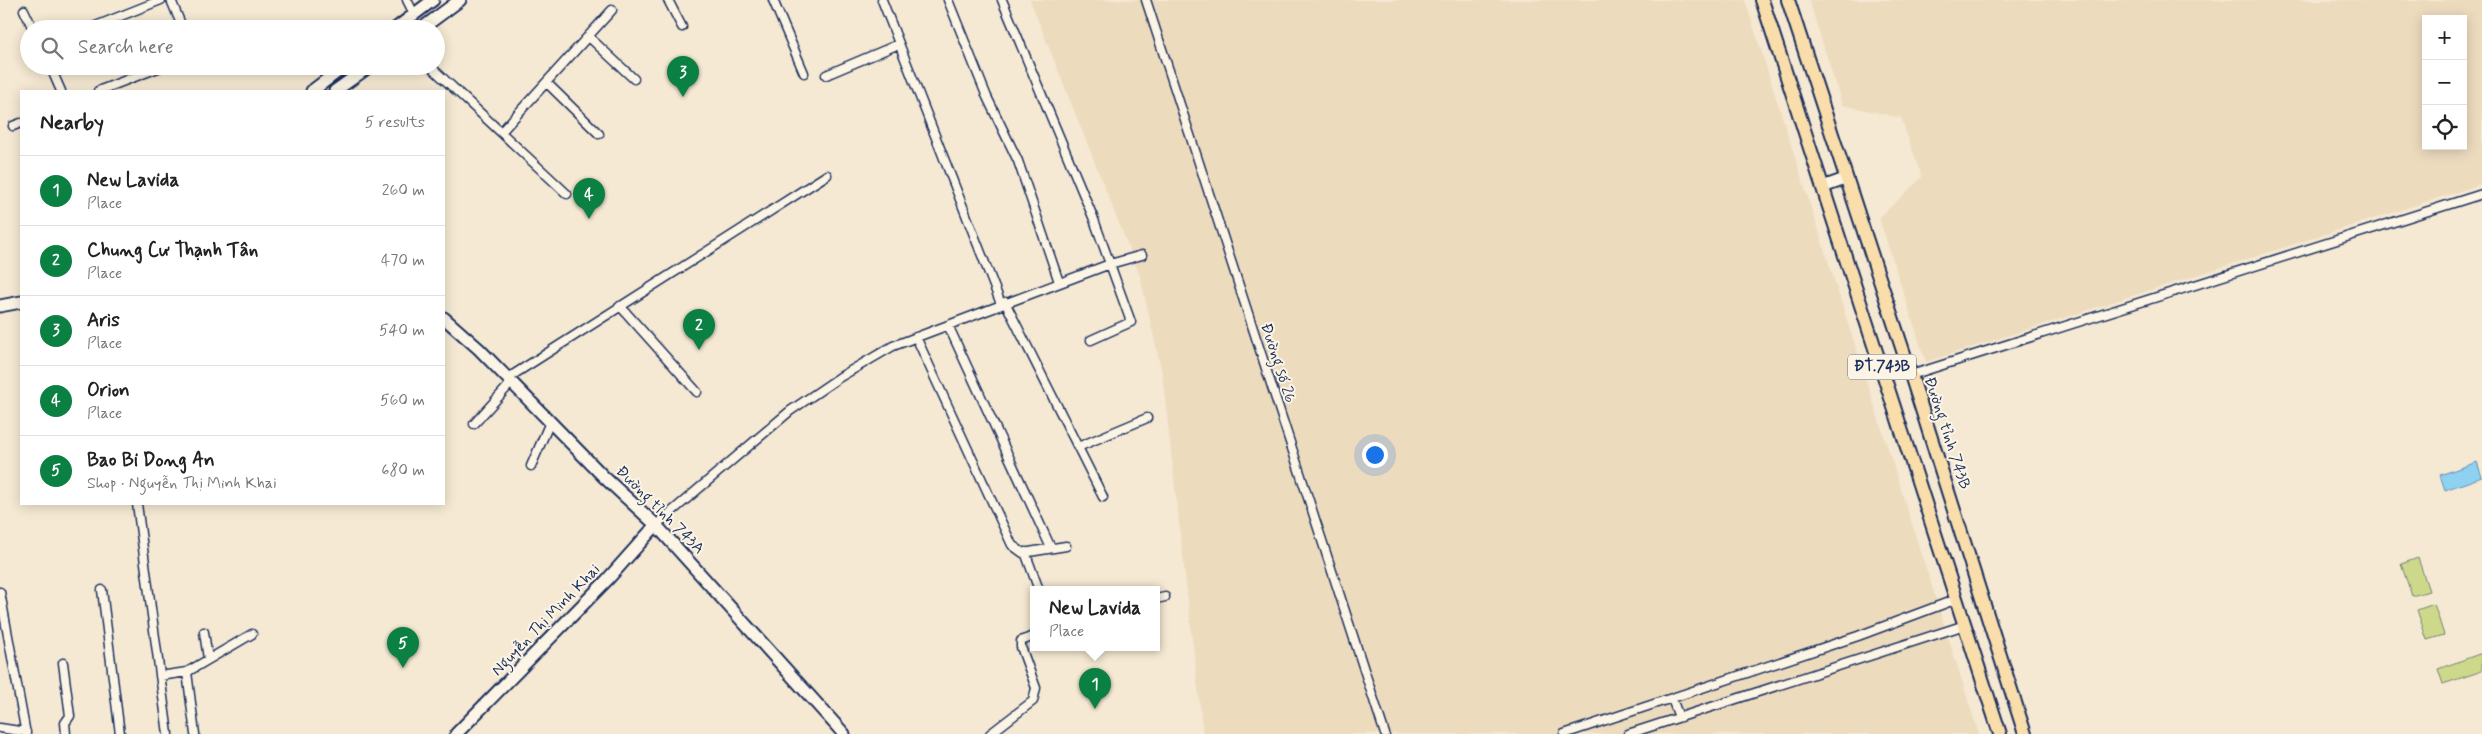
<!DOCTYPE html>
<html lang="en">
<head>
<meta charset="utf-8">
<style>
  body { margin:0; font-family:Mynerve,sans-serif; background:#f6f6f6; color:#222 }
  .controls { position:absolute; right:15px; top:15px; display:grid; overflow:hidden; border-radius:0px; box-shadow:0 2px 12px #0003 }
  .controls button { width:45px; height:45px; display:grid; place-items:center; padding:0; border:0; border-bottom:1px solid #e0e0e0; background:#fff; color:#222; font:25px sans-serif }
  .you { position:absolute; left:1374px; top:454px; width:18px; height:18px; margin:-12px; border:4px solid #fff; border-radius:50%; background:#1a73e8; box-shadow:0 0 0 8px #1a73e833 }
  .badge { display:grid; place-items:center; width:32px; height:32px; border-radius:50%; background:#0b8043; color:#fff; font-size:16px; font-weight:700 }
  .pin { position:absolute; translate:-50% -41px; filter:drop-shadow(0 1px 2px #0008) }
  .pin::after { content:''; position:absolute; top:26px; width:18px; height:15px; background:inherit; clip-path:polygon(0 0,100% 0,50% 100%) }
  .popup { position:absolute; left:1030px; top:586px; width:130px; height:65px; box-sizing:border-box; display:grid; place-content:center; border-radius:0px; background:#fff; filter:drop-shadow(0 1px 4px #0005); font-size:16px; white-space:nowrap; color:#767676 }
  .popup b { font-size:19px; color:#222 }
  .popup::after { content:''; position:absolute; left:50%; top:100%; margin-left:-10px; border:10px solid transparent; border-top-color:#fff }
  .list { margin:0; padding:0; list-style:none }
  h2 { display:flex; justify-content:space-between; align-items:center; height:65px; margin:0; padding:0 20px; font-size:21px }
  h2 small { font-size:16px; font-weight:400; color:#767676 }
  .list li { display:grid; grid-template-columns:32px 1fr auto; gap:15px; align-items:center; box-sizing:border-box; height:70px; padding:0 20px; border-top:1px solid #e0e0e0 }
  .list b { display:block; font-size:19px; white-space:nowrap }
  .list p { margin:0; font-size:16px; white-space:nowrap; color:#767676 }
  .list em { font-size:16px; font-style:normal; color:#767676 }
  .icon { flex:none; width:28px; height:28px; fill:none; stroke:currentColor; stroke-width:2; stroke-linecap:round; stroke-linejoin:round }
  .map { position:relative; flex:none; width:2482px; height:734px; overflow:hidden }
  .search { position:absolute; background:#fff; box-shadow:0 2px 12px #0003; left:20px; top:20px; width:425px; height:55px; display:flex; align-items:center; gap:12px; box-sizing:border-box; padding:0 18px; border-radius:28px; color:#767676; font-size:19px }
  .panel { position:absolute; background:#fff; box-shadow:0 2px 12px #0003; left:20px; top:90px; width:425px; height:415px; border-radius:0px }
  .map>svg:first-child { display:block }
  .built { fill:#eddbbe; fill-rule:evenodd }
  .green { fill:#cdd88b; stroke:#748474 }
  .water { fill:#8fd1f1; stroke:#6190b6 }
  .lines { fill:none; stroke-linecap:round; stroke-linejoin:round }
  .street-casing { stroke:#1b2f5e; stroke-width:11 }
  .secondary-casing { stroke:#1b2f5e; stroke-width:15 }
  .primary-casing { stroke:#1b2f5e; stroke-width:16 }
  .street { stroke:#fcf5e5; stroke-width:8 }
  .secondary { stroke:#fcf5e5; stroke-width:11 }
  .primary { stroke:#f9deab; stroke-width:12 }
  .labels { text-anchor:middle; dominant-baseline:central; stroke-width:4; stroke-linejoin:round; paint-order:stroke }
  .shield { fill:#fcf5e5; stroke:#5e6a86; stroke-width:1 }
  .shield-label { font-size:15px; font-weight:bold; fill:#1b2f5e }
  .street-label { font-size:16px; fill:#1b2f5e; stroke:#fcf5e5 }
</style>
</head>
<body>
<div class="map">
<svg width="2482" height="734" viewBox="0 0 2482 734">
  <rect width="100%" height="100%" fill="#f5e9d3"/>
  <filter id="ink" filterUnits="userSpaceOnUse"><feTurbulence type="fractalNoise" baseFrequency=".02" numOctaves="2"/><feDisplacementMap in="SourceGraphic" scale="10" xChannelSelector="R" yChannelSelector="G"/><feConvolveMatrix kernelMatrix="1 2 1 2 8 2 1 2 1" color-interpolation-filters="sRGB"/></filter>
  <g filter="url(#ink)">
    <path class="built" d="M1030,0H1745L1979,734H1203L1162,373L1140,276Z
      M1809,0H2482V184L1926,362L1879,218L1922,177L1901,118L1842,105ZM2426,19H2463V146H2426Z"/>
    <path class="green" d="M2418,558L2429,591L2412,596L2401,564Z
      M2434,604L2444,635L2427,640L2417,610Z
      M2482,653V671L2443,684L2438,669Z"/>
    <path class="water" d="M2477,462L2482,477L2445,490L2440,475Z"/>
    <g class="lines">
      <g class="street-casing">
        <path id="street" d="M171,0L183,29
          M407,0L414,14
          M668,0L682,27
          M773,0L804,73
          M882,0L1001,304
          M948,0L987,97L1018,161L1059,282
          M1146,0L1385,734
          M24,10L33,29
          M88,29L161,0
          M589,37L634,79
          M50,66L61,91
          M430,66L567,194
          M826,75L899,44
          M547,83L599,134
          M98,91L163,66
          M13,126L21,123
          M502,131L612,10
          M1005,302L1103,497
          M620,306L697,392
          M948,325L1051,548
          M916,337L1012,545L1023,553L1066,546
          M1091,340L1131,322L1110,264L1142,255
          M1911,375L2482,194
          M508,378L827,175
          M474,424L512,382
          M1078,447L1147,418
          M531,466L550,422
          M137,504L168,734
          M656,525L790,411L840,377L893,346L1110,264L1093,217L1002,0
          M1025,552L1039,590
          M102,590L120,734
          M0,592L26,734
          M1156,599L1165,597
          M204,632L208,659
          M63,663L70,716L65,723L66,734
          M187,672L195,734
          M160,676L187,672L252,634
          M1672,699L1679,717
          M0,728L26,732
          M990,734L1033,701L1036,688L1021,647V641L1034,636
          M1564,734L1858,636L1957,599
          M1628,734L1965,625"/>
      </g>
      <g class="secondary-casing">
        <path id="secondary" d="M395,29L433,0
          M421,29L460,0
          M312,91L345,66
          M335,91L370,66
          M1823,187L1845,179
          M0,306L21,302
          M444,318L479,349L604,477L656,525L844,734
          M456,734L607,580L656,525"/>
      </g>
      <g class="primary-casing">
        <path id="primary" d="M1762,0L2000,734
          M1788,0L1911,375L2025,734"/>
      </g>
      <use href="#street" class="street"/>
      <use href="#secondary" class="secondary"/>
      <use href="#primary" class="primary"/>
    </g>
  </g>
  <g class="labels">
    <rect class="shield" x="1848" y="354.5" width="68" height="25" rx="4"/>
    <g class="shield-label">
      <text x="1882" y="367">ĐT.743B</text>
    </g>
    <g class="street-label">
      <text transform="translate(1278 363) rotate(72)">Đường số 26</text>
      <text transform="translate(1947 433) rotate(72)">Đường tỉnh 743B</text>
      <text transform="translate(660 510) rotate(45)">Đường tỉnh 743A</text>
      <text transform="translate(546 620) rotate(-46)">Nguyễn Thị Minh Khai</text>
    </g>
  </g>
</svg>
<div class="controls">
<button>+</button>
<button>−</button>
<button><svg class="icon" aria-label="locate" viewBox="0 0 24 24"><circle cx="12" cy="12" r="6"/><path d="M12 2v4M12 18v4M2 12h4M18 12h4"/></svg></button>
</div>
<div class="you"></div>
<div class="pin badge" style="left:1095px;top:709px">1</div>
<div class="popup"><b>New Lavida</b>Place</div>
<div class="pin badge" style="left:699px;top:350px">2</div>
<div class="pin badge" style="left:683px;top:97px">3</div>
<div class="pin badge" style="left:589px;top:219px">4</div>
<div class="pin badge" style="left:403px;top:668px">5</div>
<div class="search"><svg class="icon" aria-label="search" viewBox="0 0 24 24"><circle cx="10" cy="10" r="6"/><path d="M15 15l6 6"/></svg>Search here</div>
<section class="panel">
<h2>Nearby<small>5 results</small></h2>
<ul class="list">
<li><span class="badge">1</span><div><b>New Lavida</b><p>Place</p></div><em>260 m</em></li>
<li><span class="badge">2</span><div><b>Chung Cư Thạnh Tân</b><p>Place</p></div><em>470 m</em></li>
<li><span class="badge">3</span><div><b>Aris</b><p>Place</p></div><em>540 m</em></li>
<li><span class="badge">4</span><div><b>Orion</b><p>Place</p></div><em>560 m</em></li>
<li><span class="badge">5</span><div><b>Bao Bi Dong An</b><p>Shop · Nguyễn Thị Minh Khai</p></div><em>680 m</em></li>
</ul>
</section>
</div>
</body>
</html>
